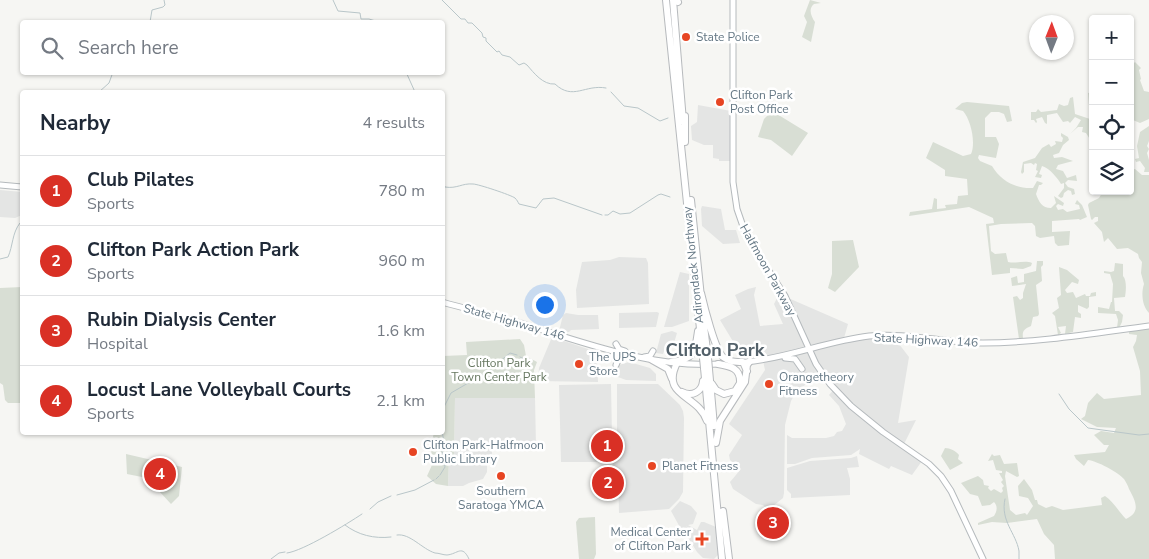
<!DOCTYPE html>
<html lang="en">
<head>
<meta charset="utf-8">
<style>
  body { margin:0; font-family:"Nunito Sans",sans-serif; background:#f6f6f7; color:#1f2937 }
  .controls { position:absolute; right:15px; top:15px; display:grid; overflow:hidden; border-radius:5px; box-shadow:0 1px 4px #0004 }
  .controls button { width:45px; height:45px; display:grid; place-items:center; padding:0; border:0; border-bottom:1px solid #e0e1e3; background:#fff; color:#1f2937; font:25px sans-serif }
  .compass { position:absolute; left:1029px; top:15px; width:45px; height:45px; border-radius:50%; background:#fff; box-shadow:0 1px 4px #0004; rotate:1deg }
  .you { position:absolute; left:544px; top:304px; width:18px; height:18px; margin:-12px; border:4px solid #fff; border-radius:50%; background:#1a73e8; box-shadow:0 0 0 8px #1a73e833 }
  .badge { display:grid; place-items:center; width:32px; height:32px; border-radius:50%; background:#d93025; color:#fff; font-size:16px; font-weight:700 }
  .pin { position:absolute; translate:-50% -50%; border:2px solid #fff; box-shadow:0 1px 5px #0006 }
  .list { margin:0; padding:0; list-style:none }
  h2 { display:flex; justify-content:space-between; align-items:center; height:65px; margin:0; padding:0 20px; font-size:21px }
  h2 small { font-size:16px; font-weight:400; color:#747a83 }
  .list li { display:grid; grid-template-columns:32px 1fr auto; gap:15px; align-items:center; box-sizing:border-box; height:70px; padding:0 20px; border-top:1px solid #e0e1e3 }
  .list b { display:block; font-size:19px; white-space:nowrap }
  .list p { margin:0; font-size:16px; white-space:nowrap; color:#747a83 }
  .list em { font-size:16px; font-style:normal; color:#747a83 }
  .icon { flex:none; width:28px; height:28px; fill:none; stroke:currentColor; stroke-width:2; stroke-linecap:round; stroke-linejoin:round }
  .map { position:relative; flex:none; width:1149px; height:559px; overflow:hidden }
  .search { position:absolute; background:#fff; box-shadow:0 1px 4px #0004; left:20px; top:20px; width:425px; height:55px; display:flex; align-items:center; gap:12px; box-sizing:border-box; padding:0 18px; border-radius:5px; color:#747a83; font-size:19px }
  .panel { position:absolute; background:#fff; box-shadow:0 1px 4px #0004; left:20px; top:90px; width:425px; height:345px; border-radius:5px }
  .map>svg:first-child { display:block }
  .built { fill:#e4e5e4 }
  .green { fill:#d8ded4 }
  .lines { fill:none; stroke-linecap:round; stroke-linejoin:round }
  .stream { stroke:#b9c6c9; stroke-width:1 }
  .primary-casing { stroke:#b5babd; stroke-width:7 }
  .highway-casing { stroke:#b7babd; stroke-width:8 }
  .primary { stroke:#fff; stroke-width:5 }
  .highway { stroke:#fff; stroke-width:6 }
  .highway-bridge-casing { stroke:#b7babd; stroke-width:8; stroke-linecap:butt }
  .highway-bridge { stroke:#fff; stroke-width:6 }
  .poi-dot { fill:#e74523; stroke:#fff; stroke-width:2 }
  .labels { text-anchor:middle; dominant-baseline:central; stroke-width:5; stroke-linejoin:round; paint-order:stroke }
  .poi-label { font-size:12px; fill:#657885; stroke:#fff; text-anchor:start }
  .street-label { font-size:12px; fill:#657885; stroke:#fff }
  .park-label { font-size:12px; fill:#667760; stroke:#fff }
  .district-label { font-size:18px; font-weight:bold; fill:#53616a; stroke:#fff }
</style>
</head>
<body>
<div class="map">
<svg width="1149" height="559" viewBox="0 0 1149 559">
  <rect width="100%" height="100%" fill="#f6f6f3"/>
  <path class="built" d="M698,105L731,111V161H719V159L713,158V145H704L692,140L691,126L697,122Z
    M0,190L22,192V215L15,218L0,217Z
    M702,206L721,209L725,230H736L740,243L723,244L702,226L701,209Z
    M619,257L646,258L648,263L649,304L577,308L576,290L582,262L610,260Z
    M680,272L689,274V321L672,327H664Z
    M756,287L754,295L760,326L783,324L774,304L779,294L848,324L844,338L892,335L909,357L898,423L916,420L904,444L922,461L912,475L891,466L889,469L859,454L860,449L851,455L812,458L795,464H787V435L792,438H826L834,436L837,432L842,431L846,424L839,406L829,395L836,387L823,371L796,392L791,401L785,425L784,493L783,498L768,510L763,505L756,504L733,489L730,482L741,469L730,460L729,455L742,435L729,424L765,370L762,356L743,358L720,320L741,309L735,295L748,289Z
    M657,312L659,313L656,327L619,328V313Z
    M566,313L578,315H598L599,329L571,330L569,332L559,331L563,315Z
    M672,331L677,333L674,343L672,344L667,343L663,354L656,353L661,334Z
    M552,337L597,352L598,382L538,381L539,368Z
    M629,362L650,368L656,374V381L626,380L618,377L619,365Z
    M611,384L612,437H601L600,459L597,462H561L559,385Z
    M617,384H658L680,405L683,411L684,418L683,492L679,499L669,509L619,513L618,470L612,466L617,453Z
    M455,398H535L536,446L492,448V464H487V472L483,479L469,483L463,486H448L449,458H454Z
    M857,456L859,467L847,468L850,479V495L791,498V494L787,490V468L810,461L851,458Z
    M680,501L691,506L697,513L693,524L688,525L697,530L701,522H704L716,527L718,555L714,559L703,558L697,552L684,531L687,526L682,531L671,511Z"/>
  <path class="green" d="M810,0L821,3L814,4C808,9 811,16 815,22L811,42L802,37L807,22L804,16Z
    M1135,62L1141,68L1139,70L1141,79L1140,80L1144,91L1149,92V119L1140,123L1133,120V126L1130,124V67Z
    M1093,92V144L1086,133L1082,132L1083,127H1078L1070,134L1076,128L1081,120L1075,117L1070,123L1068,121L1063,122L1057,113L1047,115V124L1045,123L1042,117L1036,119L1037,122L1036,123L1034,120H1031V112H1036L1038,109L1041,112L1057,110L1059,104L1064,106L1068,105L1070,98L1073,97L1075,114L1090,119L1088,93Z
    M967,102L1009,106L1012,121L1007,122L1004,114L999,112H991L985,118V137H996L999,144L996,158L979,155L978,158L980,161L992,166C1001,181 1016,189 1033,188L1037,181L1043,183L1041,185H1039L1036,194C1039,202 1042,208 1051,208L1056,203L1054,196L1064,203L1063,206L1058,204L1056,206L1058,210L1063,209L1067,212L1080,209L1079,205L1075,204L1077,200L1082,205L1087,217L1080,220L1079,219L1052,221V232L1070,231L1069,245L1058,246L1055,243L1054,236L1040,238L1036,236L1035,226L1032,223L1001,224L989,226L991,251L995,254L1006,253L1008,262C1017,264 1024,260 1032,263L1031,266L1023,269L1010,268V273L992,275L986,224L994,223L993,218L969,207L909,216L910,212L932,209L934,198L937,199V209L946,208L945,205L957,204L958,196L968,195L967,179L945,176V170L926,158L933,142L963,156L971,154C976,143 971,120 963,111L955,109L962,103Z
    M772,111L808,133L792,156L771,140L758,137L764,119Z
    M1149,126V141L1147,146L1149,149L1147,153L1149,160V172H1144L1145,168L1140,161L1136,162L1135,159L1139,158L1137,146L1140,132Z
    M1061,133L1068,137L1069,140L1063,145L1059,153L1053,155L1054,158L1062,157L1073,161L1058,165L1056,169L1063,171L1067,178L1076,175L1077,181L1068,180L1065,183L1068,187L1074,189L1075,194L1072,195L1071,191L1068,190L1064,193L1063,197L1061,198L1058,196L1064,188V183L1061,184C1058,179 1050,168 1042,166L1039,174L1042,175L1041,178L1035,177L1038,171L1036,170L1037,164L1035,163L1034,165L1031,163L1024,164V172L1022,174L1021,172L1023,162L1035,158L1042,148L1049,144L1051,147L1056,144L1055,141L1062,142L1063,138L1061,136Z
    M1135,169L1142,175H1149V313C1142,306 1141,293 1144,284L1141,273L1142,262L1139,258L1138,254L1128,248L1117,249L1108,238L1104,242L1102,232L1094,223L1098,221V217H1095L1092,220L1091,219L1088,205L1089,203L1099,198L1102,193L1100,191H1130V170Z
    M853,240L859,267L835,292L828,288L832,274V241Z
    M1037,261H1043V265L1041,267L1042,281L1036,285L1039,314L1038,316L1033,317L1031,326C1024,329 1022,331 1023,338L1019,339L1013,297L1017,296L1020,300L1023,298V293L1026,284L1012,286L1011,278L1017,276L1018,283L1024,282V274L1036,271Z
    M1115,263L1123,264V276C1127,280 1126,291 1125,297L1114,298L1115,311H1119L1123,315L1122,322L1119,328H1117L1118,320L1116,314L1098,313V307L1109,309L1111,302H1112L1113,284L1110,274L1104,273V271L1111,272L1114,271Z
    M1059,267L1067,270L1079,280L1078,284L1072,282L1065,290L1067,293L1073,292L1076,298L1085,294L1086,296H1090L1091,293L1096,292V296L1089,297V307L1087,309L1078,305V312L1081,314V318L1075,317L1073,332L1065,334L1066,326L1058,327L1061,333L1058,335L1055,316L1052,313L1059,308L1057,298L1061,295Z
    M22,287V403H8L5,400L3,385L0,383V288Z
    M1149,328V559H1055L1054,545L1044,534L1037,519L1007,523L992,522L978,525V523L994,516C997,511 998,506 994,502L990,505L982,506L978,496L970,494L961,483L978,476L983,480L984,485L989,486L988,488L991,491L994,489L1001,493L1003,491L1002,488L1004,486L1001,482L1003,480L999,473H1002V471L996,470L993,460L988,461L992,454L994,456L1000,455L1004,464L1017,463L1019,476L1017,477L1006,471L1005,476L1010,510L1016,515L1025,513L1027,515L1033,506L1028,498L1019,496L1018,486L1024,479L1032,490L1035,500H1037L1038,504L1046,508L1052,506L1063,510L1102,505L1101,498L1105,496C1113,501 1119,512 1126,519C1141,512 1136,502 1129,489C1128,486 1126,482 1124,479C1118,472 1097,461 1088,460L1084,466L1076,459L1074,455L1105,452L1109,445H1104L1094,435L1101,431L1114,433L1116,428L1097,427L1081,419L1085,416L1088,403L1097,393L1104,399L1141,395L1140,371L1133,347L1136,341L1137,335L1129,334V330Z
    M520,339L524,345L526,356L537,362L534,370L535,398H455L454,458H449L448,486L436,484L427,476L432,465L431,444L434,433L442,432L443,356L467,355L466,342Z
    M945,448C950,448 956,451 959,455L958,459L963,463L950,470L941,456Z
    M126,454L182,467L179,496L171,504L147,478L127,474Z
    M595,517L596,554L594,559H579L576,522L579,518Z"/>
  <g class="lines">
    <path class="stream" d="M333,0L338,11L360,13L361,19H369L379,22
      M442,0L461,19H465L468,23H472L482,33L483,37L486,38V41L497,52L499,51L502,55L510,57L519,65L524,63L527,65C534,73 543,85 555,84C573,101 585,84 606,88
      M150,22L152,10L163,7L165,5L164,0
      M21,50L22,47
      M406,72L415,92
      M99,92L109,83L113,72
      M611,92L624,106L638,108L660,121L668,118
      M22,177V179
      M442,179L445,187C457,189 462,183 473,184C478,184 511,195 515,198C517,200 518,202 519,204L536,208L543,199L554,198L602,215
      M605,215H608L613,211L620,214L630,213L658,195L661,194L670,197
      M0,259L8,257C13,246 12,233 20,223H22
      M520,357L526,360L528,364
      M1059,394L1069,409L1088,428L1139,435L1149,434
      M442,411L451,393L487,372L510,353L517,355
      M440,475L445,467L442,451L444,441L442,432
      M436,479L439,476
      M397,495L415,490L434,480
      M1005,499C1000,521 1016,533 1019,551C1019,554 1019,556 1019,559
      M370,509L378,502L391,496
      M345,525C358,535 374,539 391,537
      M397,535C410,533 422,549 435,553C439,553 443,555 447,555C458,554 462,544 469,559
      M287,553C303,551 347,524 362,514
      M271,559L279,553L285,552"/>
    <g class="primary-casing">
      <path id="primary" d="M733,0V182L737,209L746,235L785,296L816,364L830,384L851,406L883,432L929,464L941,476L951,491L983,559
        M0,185L22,187
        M442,302C471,310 499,317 527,325C590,345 654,368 720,364
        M616,344L619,349L625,351
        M644,357L650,356L653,351
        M785,358L795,359L802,369
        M746,362C788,358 827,341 869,336C906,332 945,343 983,343C1036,343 1096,333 1149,326
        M616,365L619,358L627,355"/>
    </g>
    <g class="highway-casing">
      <path id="highway" d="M666,0L703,358
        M673,0L683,121
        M677,0L678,2
        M685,116V142
        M691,200L701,297
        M701,293C704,306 715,350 723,357C729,362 736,362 743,362L747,371
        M702,310L708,358
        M652,360L668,369L672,379
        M671,362C695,359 695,353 698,331
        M677,363C660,397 698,394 707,421
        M704,368L722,559
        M709,369L714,426
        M712,384L716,390L724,394L735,391L740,383C741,368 730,366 718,364
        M682,392C692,397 702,392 703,381
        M716,443L720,421L745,382L747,365L750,361
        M723,511L729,559"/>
    </g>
    <use href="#primary" class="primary"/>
    <use href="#highway" class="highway"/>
    <g class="highway-bridge-casing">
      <path id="highway-bridge" d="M703,358L704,368
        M708,358L709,369"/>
    </g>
    <use href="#highway-bridge" class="highway-bridge"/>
  </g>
  <g class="poi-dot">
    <circle cx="686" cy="37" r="5"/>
    <circle cx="720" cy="102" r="5"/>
    <circle cx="579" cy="364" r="5"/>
    <circle cx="769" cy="384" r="5"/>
    <circle cx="413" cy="452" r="5"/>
    <circle cx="652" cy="466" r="5"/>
    <circle cx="501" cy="476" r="5"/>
    <path d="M699.5 531.5h5v5h5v5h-5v5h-5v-5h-5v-5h5z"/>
  </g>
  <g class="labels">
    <g class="poi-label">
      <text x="696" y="37">State Police</text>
      <text x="730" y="95">Clifton Park<tspan x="730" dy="14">Post Office</tspan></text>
      <text x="589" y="357">The UPS<tspan x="589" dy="14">Store</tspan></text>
      <text x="779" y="377">Orangetheory<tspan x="779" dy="14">Fitness</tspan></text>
      <text x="423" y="445">Clifton Park-Halfmoon<tspan x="423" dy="14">Public Library</tspan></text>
      <text x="662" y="466">Planet Fitness</text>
      <text x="501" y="491" text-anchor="middle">Southern<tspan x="501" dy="14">Saratoga YMCA</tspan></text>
      <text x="691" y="532" text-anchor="end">Medical Center<tspan x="691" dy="14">of Clifton Park</tspan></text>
    </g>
    <g class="street-label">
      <text transform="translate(693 265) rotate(-96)">Adirondack Northway</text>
      <text transform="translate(768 270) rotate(61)">Halfmoon Parkway</text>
      <text transform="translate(514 322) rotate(16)">State Highway 146</text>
      <text transform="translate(926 340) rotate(3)">State Highway 146</text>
    </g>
    <g class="park-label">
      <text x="499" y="363">Clifton Park<tspan x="499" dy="14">Town Center Park</tspan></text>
    </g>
    <g class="district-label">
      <text x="715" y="350">Clifton Park</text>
    </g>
  </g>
</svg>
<div class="controls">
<button>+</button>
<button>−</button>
<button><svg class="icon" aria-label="locate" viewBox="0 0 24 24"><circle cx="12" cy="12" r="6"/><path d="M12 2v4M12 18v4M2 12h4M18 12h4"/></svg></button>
<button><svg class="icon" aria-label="layers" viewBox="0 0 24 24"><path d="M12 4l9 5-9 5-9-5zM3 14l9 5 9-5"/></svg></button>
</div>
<svg class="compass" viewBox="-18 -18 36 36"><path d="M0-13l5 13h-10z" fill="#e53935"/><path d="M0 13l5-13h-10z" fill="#747a83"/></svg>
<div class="you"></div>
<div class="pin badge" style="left:607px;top:446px">1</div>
<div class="pin badge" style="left:608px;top:483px">2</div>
<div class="pin badge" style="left:773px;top:523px">3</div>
<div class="pin badge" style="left:160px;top:474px">4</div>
<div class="search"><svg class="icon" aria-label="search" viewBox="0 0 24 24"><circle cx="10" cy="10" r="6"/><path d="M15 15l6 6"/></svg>Search here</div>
<section class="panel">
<h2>Nearby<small>4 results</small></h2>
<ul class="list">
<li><span class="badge">1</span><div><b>Club Pilates</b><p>Sports</p></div><em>780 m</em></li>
<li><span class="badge">2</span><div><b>Clifton Park Action Park</b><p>Sports</p></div><em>960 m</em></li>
<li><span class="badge">3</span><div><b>Rubin Dialysis Center</b><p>Hospital</p></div><em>1.6 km</em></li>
<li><span class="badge">4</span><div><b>Locust Lane Volleyball Courts</b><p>Sports</p></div><em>2.1 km</em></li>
</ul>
</section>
</div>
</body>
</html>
